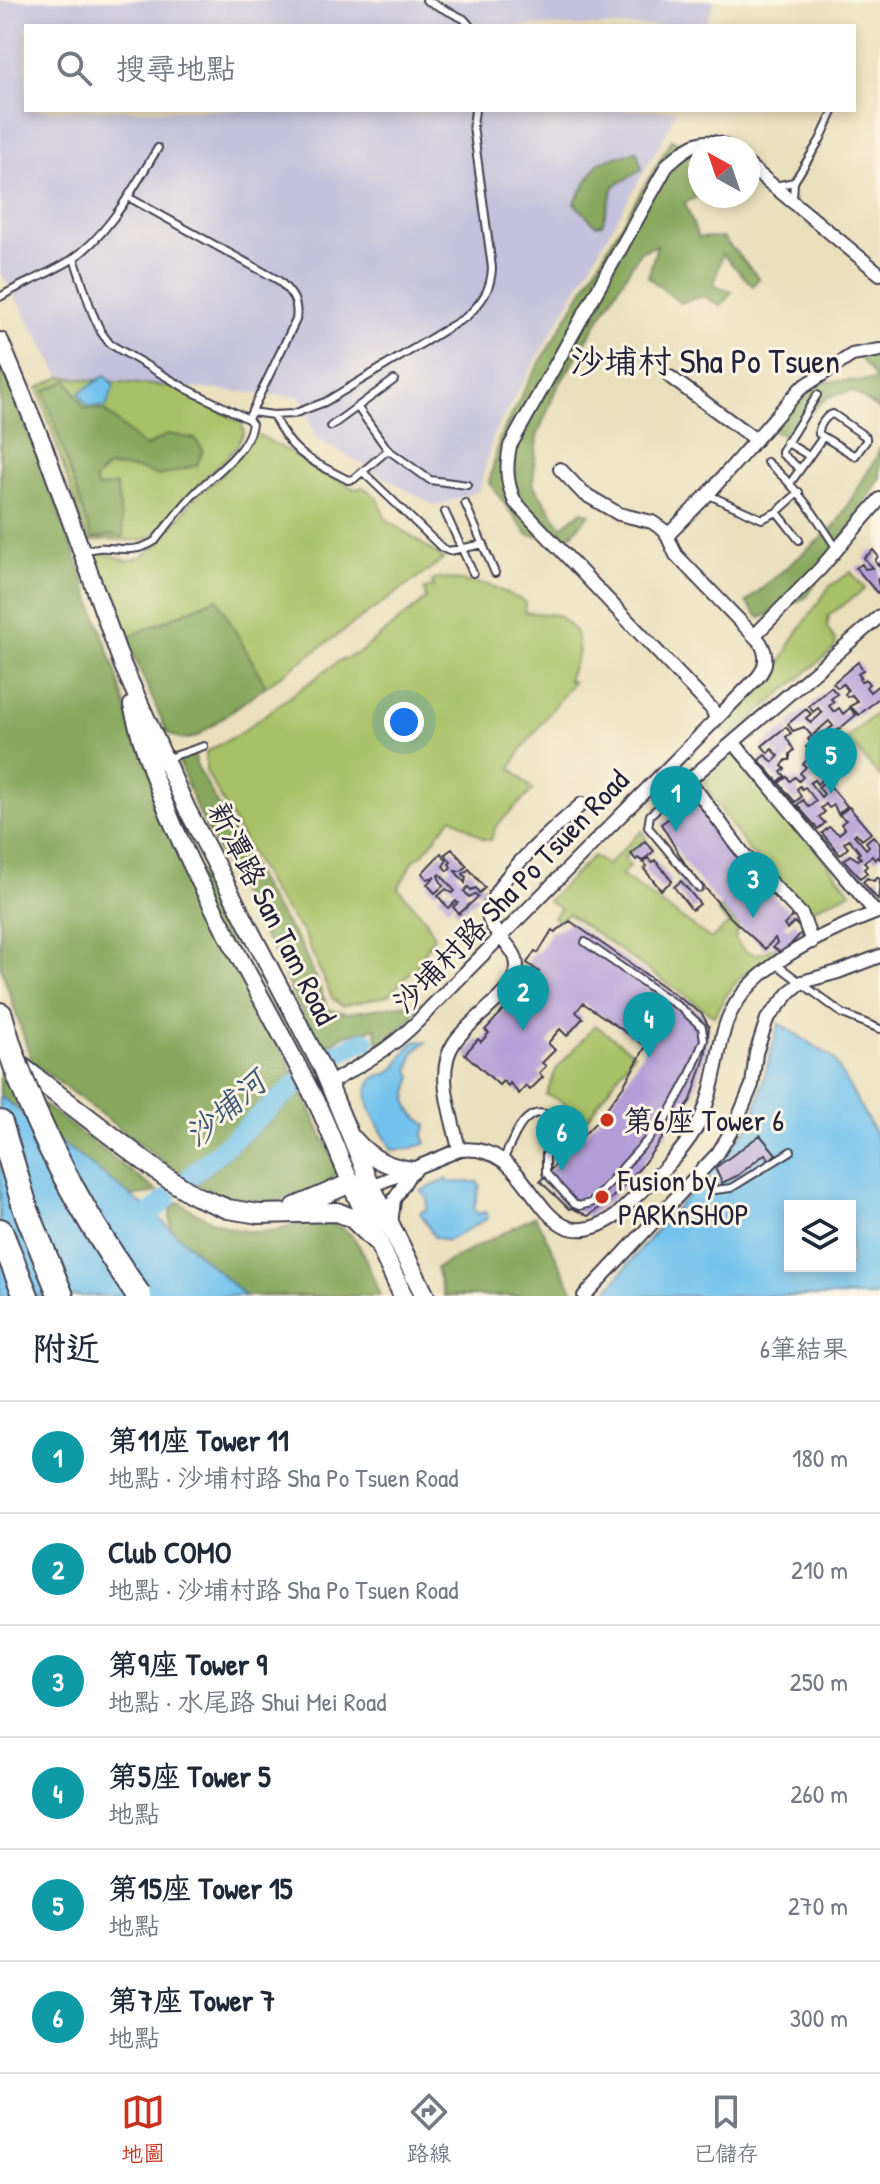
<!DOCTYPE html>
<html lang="zh-TW">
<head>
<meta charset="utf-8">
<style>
  body { margin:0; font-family:"Patrick Hand","LXGW WenKai TC",sans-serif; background:#f6f6f7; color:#1f2937 }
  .controls { position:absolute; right:24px; bottom:24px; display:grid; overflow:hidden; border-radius:0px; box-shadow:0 4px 12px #0003 }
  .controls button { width:72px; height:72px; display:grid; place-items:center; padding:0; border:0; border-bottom:2px solid #e0e1e3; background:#fff; color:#1f2937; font:40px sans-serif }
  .compass { position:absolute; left:688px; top:136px; width:72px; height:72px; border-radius:50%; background:#fff; box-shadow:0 4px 12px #0003; rotate:320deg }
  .you { position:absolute; left:404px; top:722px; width:28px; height:28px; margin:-20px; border:6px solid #fff; border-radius:50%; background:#1a73e8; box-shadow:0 0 0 12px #1a73e833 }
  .badge { display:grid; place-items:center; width:52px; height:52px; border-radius:50%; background:#c8321e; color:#fff; font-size:26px; font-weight:700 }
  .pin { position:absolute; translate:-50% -66px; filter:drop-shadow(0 2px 4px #0008) }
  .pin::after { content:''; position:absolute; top:42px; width:28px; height:24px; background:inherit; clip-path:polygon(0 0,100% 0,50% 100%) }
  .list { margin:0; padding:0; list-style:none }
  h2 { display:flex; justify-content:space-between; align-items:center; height:104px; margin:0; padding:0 32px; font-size:34px }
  h2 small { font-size:26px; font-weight:400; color:#747a83 }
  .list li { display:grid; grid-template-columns:52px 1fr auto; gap:24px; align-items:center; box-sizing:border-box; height:112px; padding:0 32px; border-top:2px solid #e0e1e3 }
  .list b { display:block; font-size:30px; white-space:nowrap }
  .list p { margin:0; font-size:26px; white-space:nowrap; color:#747a83 }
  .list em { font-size:26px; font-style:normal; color:#747a83 }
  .icon { flex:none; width:44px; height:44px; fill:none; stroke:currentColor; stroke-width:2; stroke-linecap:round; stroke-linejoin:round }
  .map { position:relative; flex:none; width:880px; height:1296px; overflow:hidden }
  .search { position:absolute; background:#fff; box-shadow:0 4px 12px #0003; left:24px; right:24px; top:24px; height:88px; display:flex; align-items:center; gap:20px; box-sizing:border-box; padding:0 28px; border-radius:0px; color:#747a83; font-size:30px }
  .sheet { height:776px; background:#fff }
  nav { display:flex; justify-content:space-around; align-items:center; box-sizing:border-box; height:112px; border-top:2px solid #e0e1e3; background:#fff; font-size:22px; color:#747a83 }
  nav a { display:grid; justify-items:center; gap:4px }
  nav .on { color:#c8321e }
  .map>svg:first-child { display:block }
  .industrial { fill:#c3c1db }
  .green { fill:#a8c166; stroke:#657250; stroke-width:2 }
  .forest { fill:#86a75b; stroke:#54644b; stroke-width:2 }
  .water { fill:#72c2ed; stroke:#4a7294; stroke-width:2; fill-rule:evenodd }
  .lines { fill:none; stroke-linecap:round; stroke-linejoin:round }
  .river { stroke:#72c2ed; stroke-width:20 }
  .building { fill:#b29ed7 }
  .service-casing { stroke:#403e4e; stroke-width:10 }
  .minor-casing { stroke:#403e4e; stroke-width:16 }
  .tertiary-casing { stroke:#403e4e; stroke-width:20 }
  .secondary-casing { stroke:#403e4e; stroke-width:22 }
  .motorway-casing { stroke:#403e4e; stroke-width:28 }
  .service { stroke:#fff; stroke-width:6 }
  .minor { stroke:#fff; stroke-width:12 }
  .tertiary { stroke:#fff; stroke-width:16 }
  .secondary { stroke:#fff; stroke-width:18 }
  .motorway { stroke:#fff; stroke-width:24 }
  .motorway-bridge-casing { stroke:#403e4e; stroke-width:28; stroke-linecap:butt }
  .motorway-bridge { stroke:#fff; stroke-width:24 }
  .poi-dot { fill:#c8321e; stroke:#fcf5e5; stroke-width:3 }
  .labels { text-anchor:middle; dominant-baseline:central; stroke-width:6; stroke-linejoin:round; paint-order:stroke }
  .street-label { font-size:30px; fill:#22223b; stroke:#fcf5e5 }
  .poi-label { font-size:30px; fill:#22223b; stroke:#fcf5e5; text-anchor:start }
  .water-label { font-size:32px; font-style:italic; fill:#3e5a79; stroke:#fcf5e5 }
  .quarter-label { font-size:34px; fill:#22223b; stroke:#fcf5e5 }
</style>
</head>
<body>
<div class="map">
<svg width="880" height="1296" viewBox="0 0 880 1296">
  <rect width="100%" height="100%" fill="#fcf5e5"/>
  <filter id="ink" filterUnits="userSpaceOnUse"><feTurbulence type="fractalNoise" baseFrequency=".0125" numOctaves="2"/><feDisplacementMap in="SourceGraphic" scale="16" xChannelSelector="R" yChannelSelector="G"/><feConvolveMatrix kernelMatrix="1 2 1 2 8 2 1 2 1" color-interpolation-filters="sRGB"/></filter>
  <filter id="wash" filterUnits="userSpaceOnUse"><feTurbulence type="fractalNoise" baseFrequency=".006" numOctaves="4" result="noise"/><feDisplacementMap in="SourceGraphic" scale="32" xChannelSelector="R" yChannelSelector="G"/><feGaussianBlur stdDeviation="1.8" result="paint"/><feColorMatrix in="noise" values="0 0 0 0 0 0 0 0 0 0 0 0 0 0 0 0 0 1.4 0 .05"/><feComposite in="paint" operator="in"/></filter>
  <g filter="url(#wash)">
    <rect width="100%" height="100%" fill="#eadfbb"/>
    <path class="industrial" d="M0,0H715L705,26H26V110H675L668,130L494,433L479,491L435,506L316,438L301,397L61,377L0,271Z"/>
    <path class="green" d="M61,377L175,387L242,423L244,433L235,449L193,490L157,533L142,541L108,539L88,542L38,388Z
      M259,435L355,489L363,487L378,498L385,518L444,559L266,686L216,598L126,638L93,556L104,553L128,561L141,557L156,546L198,494L221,476L252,437Z
      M851,572L865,589L829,615L827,628L836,641L834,649L730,737L721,726L778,669L793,639L830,586Z
      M440,578L489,585L526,602L524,612L558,615L576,632L579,652L568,680L573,682L520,752L511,768L533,790L496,826L491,840L484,839L452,817L423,854L415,859L398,888L426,920L434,936L418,965L389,995L342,1006L332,998L304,934L273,894L206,771V752L239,734L339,661L359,653L426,599L424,589L434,587L432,581Z
      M880,710V777L847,738Z
      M732,755L738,757L851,892L812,909L803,907L750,852L706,788C704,772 717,758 732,755Z
      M642,831L646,839L624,858L630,866L621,875L711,939L729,924L717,911L722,907L738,927L735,939C745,958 762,957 776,945L780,949C744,972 735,978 714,1016L568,914L558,921L553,917L561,909L548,901L593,856L607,865Z
      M595,1025L634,1053L579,1130C576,1111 565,1100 546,1095L556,1070Z"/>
    <path class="forest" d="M672,139L695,152H700V195L685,203L698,237L723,238L759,278L753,286L722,254L714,285L732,291L721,307L704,296L680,303L648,277L657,245L640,252L555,392L537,437L533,484L562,527L582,511L590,514L568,538L528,535L489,483L500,437L528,383Z
      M637,151L642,169L614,186L602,224L596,225L574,203L599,162Z
      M880,345V410L852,391L828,397L784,435L762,427L805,382L877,380L853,349Z
      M0,363L17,398L75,555L115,669L134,735L294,1075L180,1174L32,1062L0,964Z
      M68,380L84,408L104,410L145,447L169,434L195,439L203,450L197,465L160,476L138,469L108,467L95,479L97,488L116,485L124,537L112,535L92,539L44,391Z
      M880,447V479L807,597L760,618L746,602L835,526L876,458Z
      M217,598L266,686L196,737C184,741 178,739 167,732L126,638Z
      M195,755L196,764L267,896L301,945L329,1010L347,1013L420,1002L409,1021L378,1046L376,1028L342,1036L323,1050C314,1033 302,1017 295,1000C282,970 279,954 257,928L196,807L178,759Z
      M0,1072L158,1192L130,1196L0,1096Z
      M302,1092L334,1162L336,1172L324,1189L298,1201L296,1194L266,1206L230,1201L196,1185Z
      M179,1202C204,1218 228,1232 260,1232C289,1231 325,1210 350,1234C363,1246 373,1279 380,1296H245L171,1229L170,1211Z
      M535,1216L573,1290L570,1296H444L436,1268Z"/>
    <path class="water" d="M106,375L114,386L106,407L87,406L79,393Z
      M779,1023L833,1058L880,1142V1293L874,1296H603L648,1240L752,1123ZM790,1206H850V1266H790Z
      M416,1041L426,1042L414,1052L409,1070L412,1076C405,1104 403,1107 427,1125L423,1136L426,1143L410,1149L392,1150C384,1133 358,1101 371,1082C377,1073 386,1077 393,1070C402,1062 404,1048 416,1041Z
      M0,1096L152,1212L245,1296H0Z
      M447,1179L449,1182H478L480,1185L474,1209L478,1214L485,1212L488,1218L447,1241L434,1237L420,1212L427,1209V1198L421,1191Z"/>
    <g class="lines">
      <path class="river" d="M329,1057L365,1041
        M190,1177L298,1083
        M134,1228L167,1199"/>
    </g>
    <g id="blocks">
      <path class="building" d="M873,550L878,556L875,561L878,565L880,563V577L877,580L880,590L877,593L856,568L862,564L865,569L872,568L864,558Z
        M858,662L863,670L858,674L861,677L859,679L861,682L865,679L869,684L866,687L870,692L880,684V697L859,715L850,706L858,702L852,695L847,697L845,694L848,690L843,684L838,688L833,683Z
        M831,687L837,694L831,699L834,702L829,706L834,712L839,708L843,714L850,708L856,715L831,736L827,731L833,726L829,721L814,734L818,738L826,732L830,737L811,753L806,747L811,743L808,739L812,736L804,727L793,731L788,724L806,709L811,714L806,718L811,723L822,713L818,708L813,712L809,706Z
        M786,727L791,733L786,737L794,750L790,754V760H786L782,766L785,769L781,772L785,776L778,782L759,760L765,755L773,762L779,756L772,749L768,753L762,746Z
        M808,759L824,778L817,784L814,780L810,783L821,797L824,794L818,787L826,781L847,806L838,814L834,805L829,808L826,804L821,808L825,812L819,817L825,823L818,829L797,805L803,800L809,807L816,801L805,787L802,789L800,786L797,789L801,797L795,802L779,783L787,777L790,781L795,777L799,781L803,777L800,773L806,767L803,764Z
        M695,793L725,842L762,886L794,915L784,925L787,929L794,922L803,931L782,954L773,947L777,943L775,938L765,949L731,918L687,867L661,824L671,817L669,814L674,811L672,808Z
        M849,807L871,833L862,840L856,833L854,835L866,849L869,846L866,842L873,836L880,844V859L878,857L875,860L872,856L864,862L867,866L864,869L867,873L860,878L844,860L850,855L858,860L861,858L858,855L860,853L849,839L844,843L848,848L840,855L822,833L829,827L839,834L845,829L841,824L846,820L839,815Z
        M645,841L654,851L642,861L638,858L636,860L631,854Z
        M452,849L467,866L461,871H455L465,883L466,877L463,874L469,869L485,888L479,893L476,888L471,890L468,887L464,891L469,897L475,894L478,897L459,914L453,907L458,903L456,901L448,908L438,896L446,889L452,893L455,891L440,874L438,876L443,886L435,893L427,884L435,877L427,879L422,873L441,853L447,860L443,866L447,871L451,867L449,864L451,862L445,854Z
        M648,858L652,863L655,860L672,881L661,890L644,869L647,866L643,862Z
        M878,877L880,880L878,900L863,882L867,878L874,881Z
        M681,881L700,904L692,910L674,887Z
        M570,921L702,1014L709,1027L705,1057L691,1100L640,1168L609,1201L588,1216L572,1208L569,1209L540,1181L597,1121L624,1085L646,1046L583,1003L576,1012L583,1018L567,1036L560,1029L548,1043L555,1050L542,1063L546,1066L539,1073L543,1077L530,1090L526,1086L519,1094L510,1083L508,1086L503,1081L499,1085L465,1054L478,1039L481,1042L489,1033L485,1030L539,972L527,963L535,951L538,953L552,930L555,932Z
        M760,1135L776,1154L770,1160L765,1154L737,1176L722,1183L715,1168Z"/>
    </g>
  </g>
  <g filter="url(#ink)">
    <use href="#blocks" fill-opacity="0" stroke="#403e4e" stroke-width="2"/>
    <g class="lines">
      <g class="service-casing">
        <path id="service" d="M426,0L464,19L470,26
          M794,182L820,140L833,112
          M775,186L794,182L793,199
          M74,258L92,312L101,332L110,344L187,389L248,419
          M0,297C23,283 49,274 71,260C110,234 134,186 158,148
          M358,408L388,450L430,480L467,485
          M252,412L273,415L293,414L325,402L466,317C482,302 491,290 492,268L473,126L475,110
          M833,414L866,437V441L855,456L819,434C818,427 826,415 833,414Z
          M273,415C293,456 310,460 348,480L354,479L388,450
          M331,426L394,380
          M786,442L809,456
          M767,462C797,487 816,516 837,549
          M800,469L782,454V451L817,395
          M363,472L442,548L449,551L484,544
          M791,482L823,437
          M709,495L762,519L777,512L799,492
          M465,503L495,573
          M445,512L473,573
          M777,512L799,540
          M82,552C111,540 126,559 155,541C168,525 181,507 196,492C215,473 247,453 252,424L248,419L296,320C299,301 291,292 278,280L128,197
          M165,759L204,746
          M689,780L650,815L648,827L699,888
          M776,964L843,1014L880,1029
          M503,1160C510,1147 517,1125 529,1117C542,1107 562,1118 560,1134C559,1143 551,1147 546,1154V1173L574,1204L579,1206L591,1203L667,1118L689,1077L704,1040L702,1027L682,1009L585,942
          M700,1175L715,1190L731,1188L791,1151"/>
      </g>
      <g class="minor-casing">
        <path id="minor" d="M748,165L880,274
          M670,377L756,440
          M667,536L708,494L800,389L852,355L880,350
          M755,635L820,569L880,499
          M716,719L712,709L515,502C506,482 506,467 510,446L668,164C687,147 704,133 729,148
          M734,743L875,912
          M812,942L802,915L745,856L689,780L880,616
          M328,1084C370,1060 399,1044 431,1007L757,678C767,667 768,655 760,642L676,555L665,531L652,522L619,514L583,493L560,469
          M459,1150C453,1118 434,1073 454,1043C461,1032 473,1022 483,1013C494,1002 510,990 515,976C525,950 495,940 489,919C481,889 559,824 582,804
          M371,1186L459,1150C474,1148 489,1151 502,1160C541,1187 551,1259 616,1216C642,1189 675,1163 695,1130C713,1099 715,1064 724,1030C740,969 825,932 880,911
          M391,1224L394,1200L411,1172
          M584,1296L718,1153L736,1123L752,1085L756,1053L767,1019L792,990L802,982L838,972L880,956"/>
      </g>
      <g class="tertiary-casing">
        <path id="tertiary" d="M0,341L44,447L123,666L187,809L322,1068L371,1186
          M132,705C168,851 255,976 320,1110C331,1134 340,1159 351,1183
          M354,1139C371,1159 388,1167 413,1170"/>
      </g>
      <g class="secondary-casing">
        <path id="secondary" d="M14,1061L164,1176L196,1196L228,1209L259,1214L337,1212L352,1218L376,1241
          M351,1183L403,1296
          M371,1186L425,1296
          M295,1207L351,1183L360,1184"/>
      </g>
      <g class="motorway-casing">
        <path id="motorway" d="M0,1015L8,1043
          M0,1123L26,1210L61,1296
          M0,1231L26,1296"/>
      </g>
      <use href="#service" class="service"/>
      <use href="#minor" class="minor"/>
      <use href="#tertiary" class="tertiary"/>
      <use href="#secondary" class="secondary"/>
      <use href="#motorway" class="motorway"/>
      <g class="motorway-bridge-casing">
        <path id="motorway-bridge" d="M8,1043C38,1135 84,1216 139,1296"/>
      </g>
      <use href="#motorway-bridge" class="motorway-bridge"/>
    </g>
  </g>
  <g class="poi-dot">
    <circle cx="607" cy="1120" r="8"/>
    <circle cx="602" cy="1197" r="8"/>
  </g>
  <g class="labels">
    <g class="street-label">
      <text transform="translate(510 891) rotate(-46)">沙埔村路 Sha Po Tsuen Road</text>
      <text transform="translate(273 913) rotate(63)">新潭路 San Tam Road</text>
    </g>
    <g class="poi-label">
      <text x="623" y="1120">第6座 Tower 6</text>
      <text x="618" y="1180">Fusion by<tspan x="618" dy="34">PARKnSHOP</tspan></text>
    </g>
    <g class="water-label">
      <text transform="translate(225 1108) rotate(-41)">沙埔河</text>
    </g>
    <g class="quarter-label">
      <text x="705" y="361">沙埔村 Sha Po Tsuen</text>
    </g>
  </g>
</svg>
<div class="controls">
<button><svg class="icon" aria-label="layers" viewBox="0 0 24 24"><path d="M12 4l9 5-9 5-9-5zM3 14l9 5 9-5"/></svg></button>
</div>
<svg class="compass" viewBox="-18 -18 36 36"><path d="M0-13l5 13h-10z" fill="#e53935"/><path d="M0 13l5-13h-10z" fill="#747a83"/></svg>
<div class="you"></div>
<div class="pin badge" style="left:676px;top:832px;background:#0f9aa8">1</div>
<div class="pin badge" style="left:523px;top:1031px;background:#0f9aa8">2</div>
<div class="pin badge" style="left:753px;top:918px;background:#0f9aa8">3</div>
<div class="pin badge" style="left:649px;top:1058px;background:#0f9aa8">4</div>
<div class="pin badge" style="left:831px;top:794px;background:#0f9aa8">5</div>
<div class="pin badge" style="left:562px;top:1171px;background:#0f9aa8">6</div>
<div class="search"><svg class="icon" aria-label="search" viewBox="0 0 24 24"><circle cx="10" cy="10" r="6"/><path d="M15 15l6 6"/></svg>搜尋地點</div>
</div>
<section class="sheet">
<h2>附近<small>6筆結果</small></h2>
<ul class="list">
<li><span class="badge" style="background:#0f9aa8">1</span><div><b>第11座 Tower 11</b><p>地點 · 沙埔村路 Sha Po Tsuen Road</p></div><em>180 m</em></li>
<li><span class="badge" style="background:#0f9aa8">2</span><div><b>Club COMO</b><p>地點 · 沙埔村路 Sha Po Tsuen Road</p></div><em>210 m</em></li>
<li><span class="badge" style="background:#0f9aa8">3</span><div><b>第9座 Tower 9</b><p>地點 · 水尾路 Shui Mei Road</p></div><em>250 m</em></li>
<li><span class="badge" style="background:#0f9aa8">4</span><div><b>第5座 Tower 5</b><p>地點</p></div><em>260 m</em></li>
<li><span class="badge" style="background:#0f9aa8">5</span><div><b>第15座 Tower 15</b><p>地點</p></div><em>270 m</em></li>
<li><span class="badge" style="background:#0f9aa8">6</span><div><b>第7座 Tower 7</b><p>地點</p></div><em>300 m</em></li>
</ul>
</section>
<nav>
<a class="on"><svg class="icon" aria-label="map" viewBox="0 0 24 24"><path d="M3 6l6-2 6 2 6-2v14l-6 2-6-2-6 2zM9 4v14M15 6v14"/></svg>地圖</a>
<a><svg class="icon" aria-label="directions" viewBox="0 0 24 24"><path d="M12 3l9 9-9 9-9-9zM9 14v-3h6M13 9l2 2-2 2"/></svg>路線</a>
<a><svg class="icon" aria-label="saved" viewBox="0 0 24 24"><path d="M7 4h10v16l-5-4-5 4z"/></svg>已儲存</a>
</nav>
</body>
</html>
